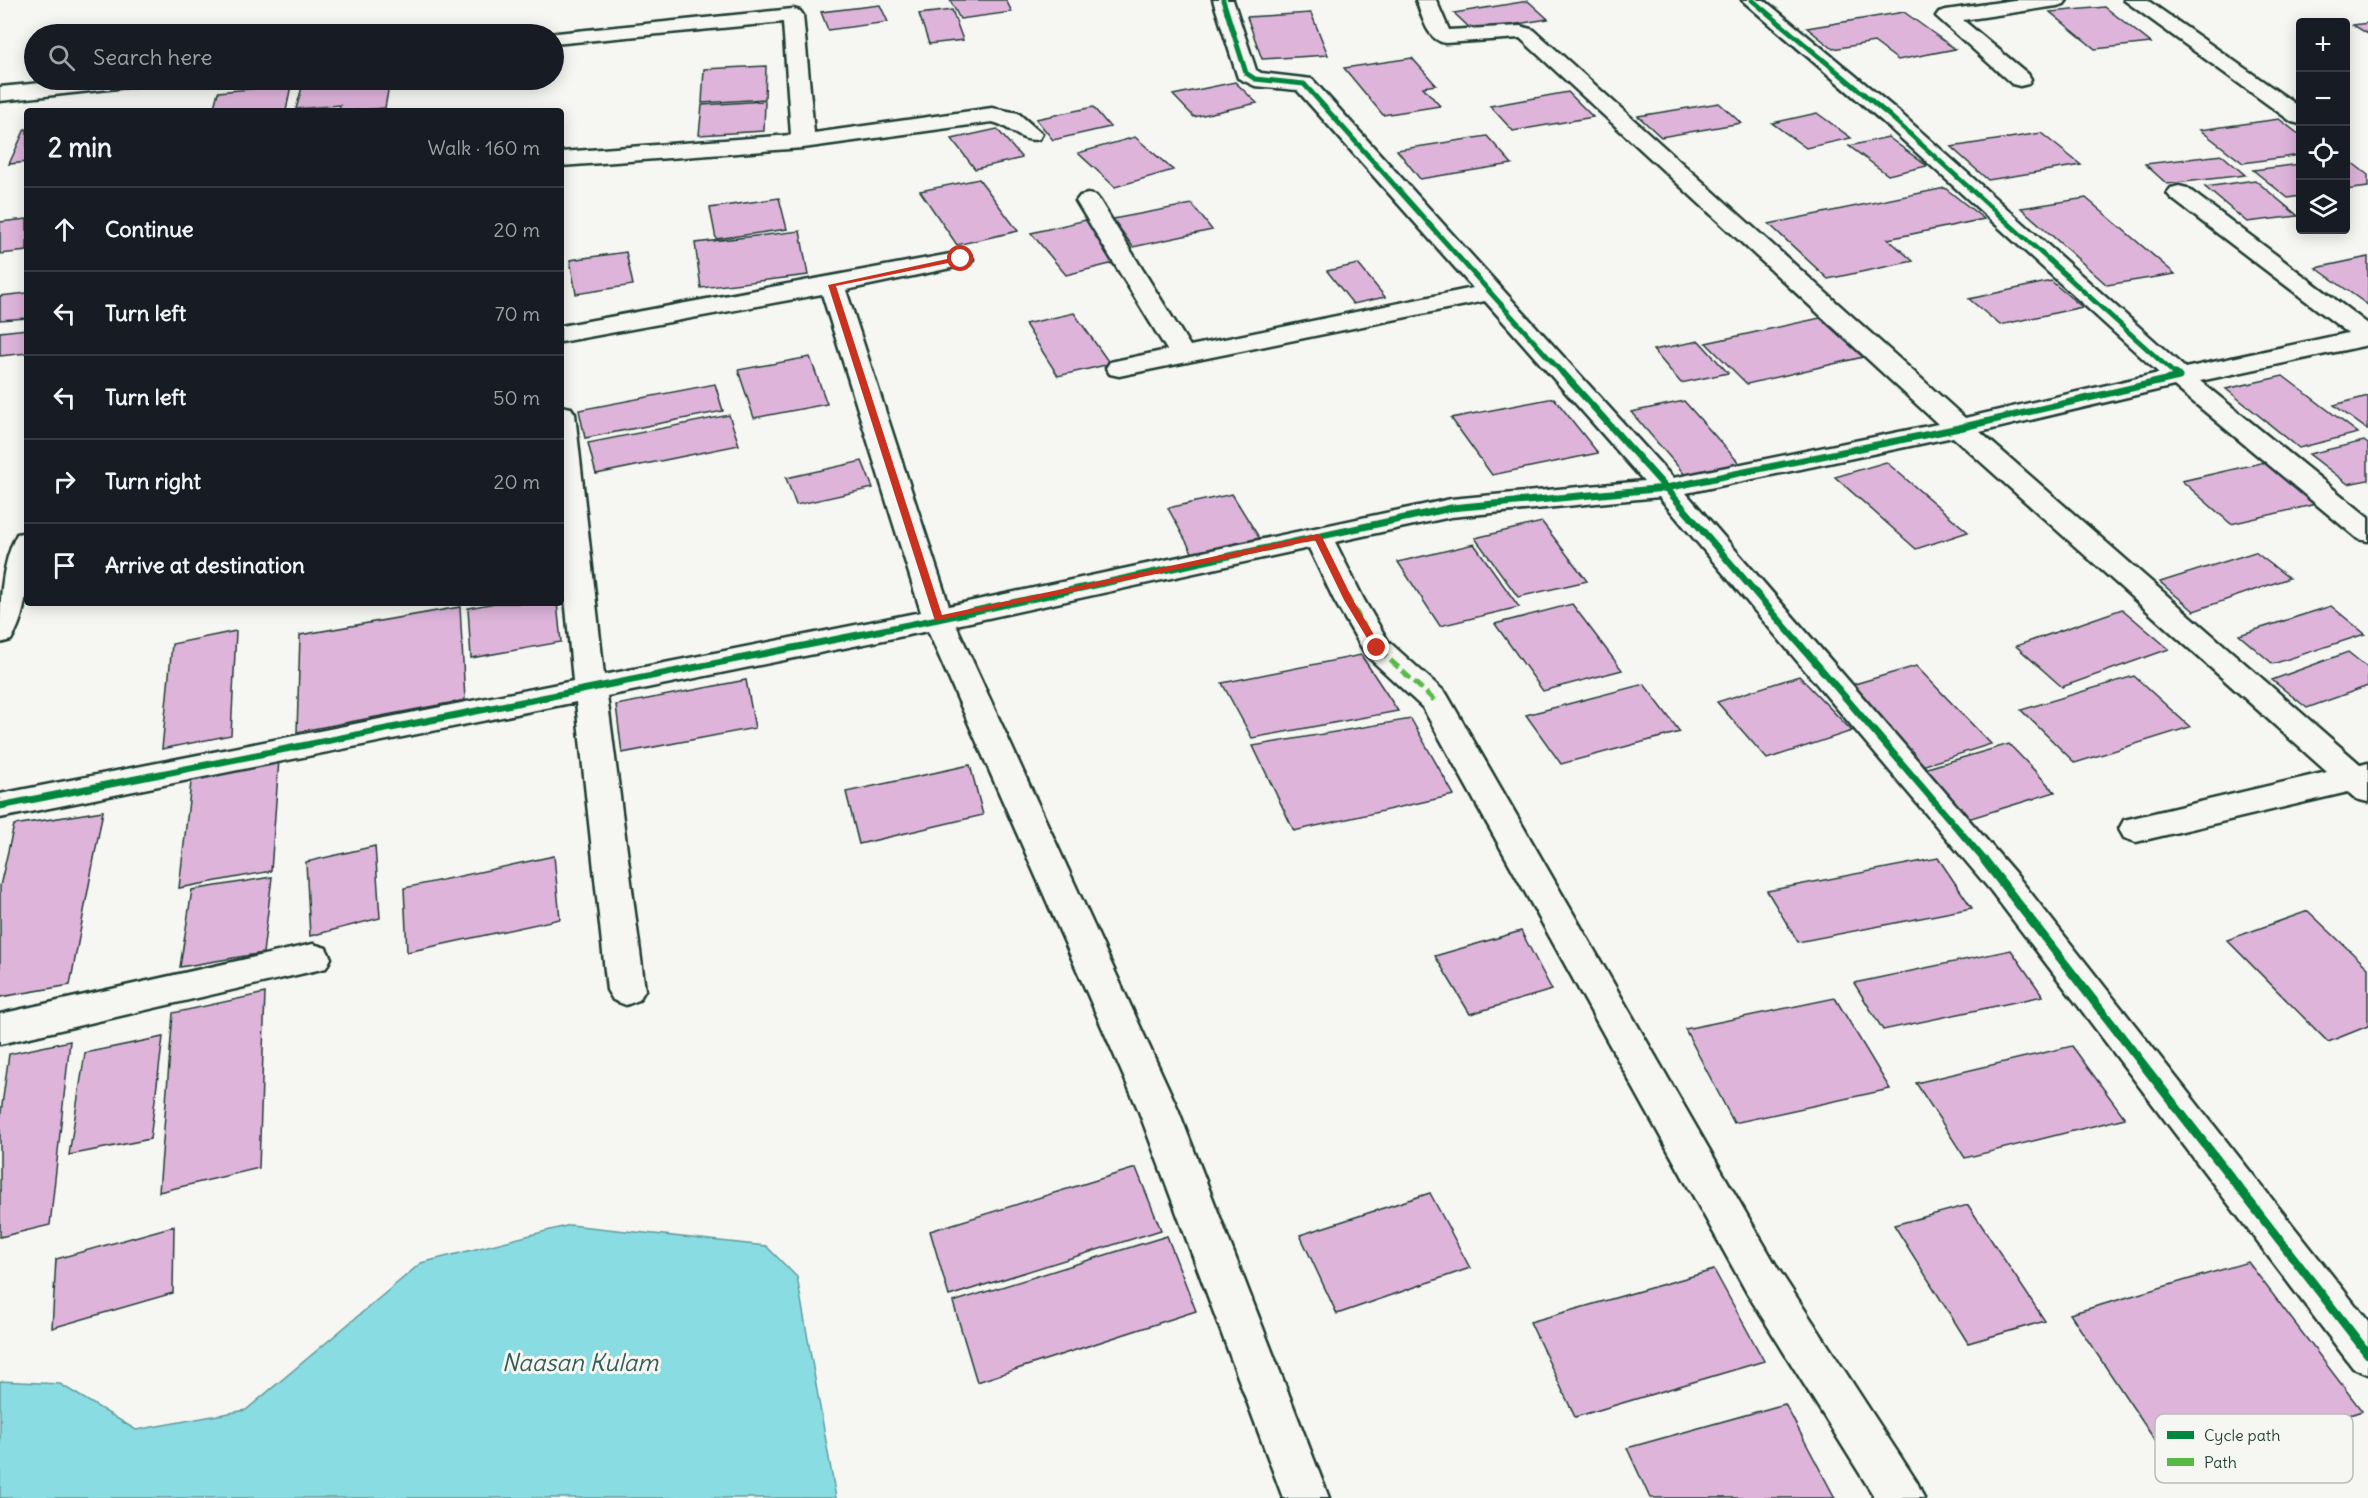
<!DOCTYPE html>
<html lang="en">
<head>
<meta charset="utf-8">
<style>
  body { margin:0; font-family:Delius,sans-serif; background:#20242c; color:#f1f3f6 }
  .controls { position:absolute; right:18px; top:18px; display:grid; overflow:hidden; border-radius:6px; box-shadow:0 3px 15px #0003 }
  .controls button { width:54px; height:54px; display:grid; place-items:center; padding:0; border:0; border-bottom:2px solid #363941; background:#171b24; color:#f1f3f6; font:30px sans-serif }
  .stop { position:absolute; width:18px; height:18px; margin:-14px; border:4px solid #c8321e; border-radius:50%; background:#fff }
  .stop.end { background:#c8321e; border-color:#fff; box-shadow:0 2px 6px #0008 }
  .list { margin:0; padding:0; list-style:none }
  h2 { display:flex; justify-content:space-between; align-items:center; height:78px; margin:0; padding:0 24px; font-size:26px }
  h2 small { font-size:20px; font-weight:400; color:#9ea1a6 }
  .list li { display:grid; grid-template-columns:39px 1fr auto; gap:18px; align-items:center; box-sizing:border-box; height:84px; padding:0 24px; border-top:2px solid #363941 }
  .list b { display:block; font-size:22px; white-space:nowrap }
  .list em { font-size:20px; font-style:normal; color:#9ea1a6 }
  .icon { flex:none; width:33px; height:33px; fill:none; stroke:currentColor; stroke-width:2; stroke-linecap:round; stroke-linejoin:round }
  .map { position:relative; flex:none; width:2368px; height:1498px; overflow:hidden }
  .search { position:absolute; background:#171b24; box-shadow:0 3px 15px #0003; left:24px; top:24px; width:540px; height:66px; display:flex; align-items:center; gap:15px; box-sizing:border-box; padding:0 21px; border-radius:33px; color:#9ea1a6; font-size:22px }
  .panel { position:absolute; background:#171b24; box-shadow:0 3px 15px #0003; left:24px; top:108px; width:540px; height:498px; border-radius:6px }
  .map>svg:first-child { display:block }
  .water { fill:#8adce3; stroke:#5f9c9d; stroke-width:1.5 }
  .building { fill:#deb4db; stroke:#1f3d34; stroke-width:1.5 }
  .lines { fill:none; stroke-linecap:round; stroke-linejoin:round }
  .minor-casing { stroke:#1f3d34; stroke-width:5 }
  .minor { fill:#f6f6f2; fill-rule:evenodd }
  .quiet { stroke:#58b947; stroke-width:5; stroke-dasharray:11 5; stroke-linecap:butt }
  .cycleway-far2-casing { stroke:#f6f6f2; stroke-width:8 }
  .cycleway-far1-casing { stroke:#f6f6f2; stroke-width:10 }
  .cycleway-casing { stroke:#f6f6f2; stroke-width:13 }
  .cycleway-far2 { stroke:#00873e; stroke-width:5 }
  .cycleway-far1 { stroke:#00873e; stroke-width:7 }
  .cycleway { stroke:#00873e; stroke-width:9 }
  .route { fill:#c8321e }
  .labels { text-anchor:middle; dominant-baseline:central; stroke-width:6; stroke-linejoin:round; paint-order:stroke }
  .near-water-label { font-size:24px; font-style:italic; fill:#345d57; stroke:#f6f6f2 }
  .key { fill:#f6f6f2; stroke:#b6beb9; stroke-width:1.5 }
  .key-label { font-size:16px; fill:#1f3d34 }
</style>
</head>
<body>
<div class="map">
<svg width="2368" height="1498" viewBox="0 0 2368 1498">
  <rect width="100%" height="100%" fill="#f6f6f2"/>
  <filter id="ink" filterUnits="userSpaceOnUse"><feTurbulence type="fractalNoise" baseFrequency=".0167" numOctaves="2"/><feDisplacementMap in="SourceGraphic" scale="12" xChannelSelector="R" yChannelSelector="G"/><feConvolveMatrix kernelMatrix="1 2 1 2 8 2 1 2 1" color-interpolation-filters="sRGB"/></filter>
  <g filter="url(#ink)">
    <path class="water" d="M570,1225L766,1246L797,1277L836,1498H0V1381L60,1384L136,1430L246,1410L421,1263Z"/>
    <path class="building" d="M950,0H1006L1012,12L960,19Z
      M1528,1L1548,19L1473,31L1454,13Z
      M880,5L888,22L828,30L821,12Z
      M2105,7L2151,43L2095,49L2050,12Z
      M952,10L963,40L929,44L919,14Z
      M1904,12L1955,49L1898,60L1874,42L1833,49L1807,28Z
      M1311,13L1328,55L1262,59L1247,17Z
      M2368,23V34L2353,25Z
      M1412,58L1436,85L1423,87L1440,106L1383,115L1344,68Z
      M766,66L765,99L702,103L704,69Z
      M304,80H390L385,108L349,111H339L340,105L296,109Z
      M1235,82L1257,103L1194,117L1173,95Z
      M291,85L286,111H213L218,92Z
      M1568,92L1593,117L1513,131L1490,106Z
      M765,101L764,131L699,135L702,105Z
      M1719,103L1741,123L1661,137L1638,116Z
      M1093,107L1110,127L1053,140L1036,119Z
      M1817,113L1851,138L1806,148L1772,123Z
      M2279,119L2300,135V155L2243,163L2200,130Z
      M25,129H27V162L9,164Z
      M997,129L1022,158L975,169L952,139Z
      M2041,133L2081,165L1988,180L1951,147Z
      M1487,136L1512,164L1420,179L1397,150Z
      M1135,137L1173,170L1115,187L1078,153Z
      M1888,137L1927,166L1888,175L1849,146Z
      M2222,155L2245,175L2167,184L2145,164Z
      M2346,158L2368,175V187L2346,190Z
      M2300,164V196L2288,198L2253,170Z
      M979,179L1018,231L957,245L920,191Z
      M2255,180L2298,216L2247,222L2205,187Z
      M1945,188L1984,219L1888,239L1913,261L1828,279L1769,224Z
      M779,198L787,229L716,239L710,208Z
      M2086,198L2175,274L2107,285L2021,208Z
      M1192,204L1212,230L1133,247L1113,219Z
      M27,219V251L0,254V222Z
      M1086,220L1122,261L1066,275L1031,233Z
      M800,231L808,275L701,288L695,243Z
      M626,252L633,285L576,294L570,260Z
      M2368,257V305L2316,268Z
      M1358,264L1385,297L1353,304L1327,271Z
      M2051,281L2082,307L2000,325L1969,299Z
      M27,293V318L0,320V296Z
      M1074,313L1110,364L1058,376L1025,324Z
      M1820,318L1863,357L1747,384L1706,343Z
      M27,329V353L0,356V332Z
      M1699,341L1728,373L1681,383L1653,350Z
      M810,357L827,404L754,418L738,370Z
      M2283,376L2358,433L2299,448L2226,389Z
      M715,384L723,411L585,438L579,410Z
      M2368,396V430L2334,405Z
      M1554,398L1598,453L1492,475L1451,418Z
      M1684,401L1740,464L1686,476L1631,412Z
      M729,415L739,445L596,474L588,443Z
      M2364,441L2368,444V480L2348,484L2309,454Z
      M862,461L873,488L796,505L786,478Z
      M2269,461L2320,503L2231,524L2182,481Z
      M1886,462L1968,532L1916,549L1835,477Z
      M1232,494L1260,539L1193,554L1168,508Z
      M1542,522L1587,581L1518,597L1475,538Z
      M1474,544L1519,607L1440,626L1398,562Z
      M2255,552L2289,578L2194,611L2160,582Z
      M495,603H557L561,642L471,658L468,608Z
      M1572,604L1622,670L1543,691L1495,624Z
      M2331,606L2365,634L2273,664L2239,635Z
      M460,607L465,700L297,732L300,635Z
      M2122,609L2169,649L2062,687L2016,646Z
      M236,631L231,735L162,749L172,644Z
      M2348,652L2368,668V686L2307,708L2272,680Z
      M1361,655L1398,711L1252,738L1222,683Z
      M1916,666L1991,744L1922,766L1848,686Z
      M1799,676L1852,731L1767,759L1717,702Z
      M2134,676L2190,727L2075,763L2021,710Z
      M746,680L755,728L622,753L616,705Z
      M1644,684L1680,732L1561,764L1526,715Z
      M1411,719L1454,795L1294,831L1253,746Z
      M2009,744L2055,792L1968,819L1924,769Z
      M279,759L271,871L179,888L192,774Z
      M970,765L983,815L859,844L846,792Z
      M103,811L70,985L0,997V886L14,825Z
      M375,846L380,918L310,936L306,862Z
      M554,856L560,919L407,952L404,888Z
      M1938,858L1972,908L1798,942L1767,891Z
      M272,877L263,953L180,967L192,890Z
      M2308,911L2368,968V1026L2328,1042L2227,940Z
      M1521,931L1552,990L1470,1014L1435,956Z
      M2011,950L2043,996L1883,1030L1854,983Z
      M265,993L259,1168L159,1192L173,1013Z
      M1835,998L1890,1089L1734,1123L1685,1029Z
      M163,1037L150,1139L69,1155L85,1053Z
      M70,1041L50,1225L0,1237V1120L9,1054Z
      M2072,1046L2125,1118L1965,1158L1916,1083Z
      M1136,1168L1161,1230L949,1296L930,1231Z
      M1430,1193L1470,1268L1337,1314L1300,1235Z
      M1968,1205L2045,1321L1968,1343L1894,1225Z
      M174,1226L173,1293L52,1328L56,1259Z
      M1167,1236L1196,1311L977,1382L953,1302Z
      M2248,1262L2362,1411L2175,1470L2070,1314Z
      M1714,1270L1764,1361L1575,1417L1530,1322Z
      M1785,1404L1835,1498H1650L1627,1448Z"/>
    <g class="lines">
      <g class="minor-casing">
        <path id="minor" d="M1213,0H1233L1256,70L1261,73L1312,79L1673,478L1938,424L1520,38L1445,43C1426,39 1423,17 1416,0H1436L1449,30L1520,26L1534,30L1965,418L2159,373L1883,122L1742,0H1764L1899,112L2185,368L2348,333L2171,198L2167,193L2171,188L2179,186L2187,188L2368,324V345L2200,381L2368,517V541L2358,539L2174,386L1980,432L2361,765L2368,763V802L2356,799L2348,792L2136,842L2124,838L2119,829L2124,820L2327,772L1953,437L1686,493L2015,873L2368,1321V1374L2353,1368L1991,891L1659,497L1451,517L1335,542L1364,600L1388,641L1446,693L1777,1267L1917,1482L1924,1498H1875L1747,1293L1423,708L1366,655L1334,600L1309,548L956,625L1178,1109L1329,1498H1283L1138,1109L928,631L607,696L645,990L639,1000L626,1005L613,1000L607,990L576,702L0,818V794L573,681L561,555V406L571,408L575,414L604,675L921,612L822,294L561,342V326L961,252L970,254L973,259L970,264L846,290L949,606L1451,499L1644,481L1485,301L1119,376L1110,374L1106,368L1110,362L1167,350L1076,201L1080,196L1088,194L1096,196L1100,201L1190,346L1473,288L1297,90L1255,86L1238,78Z
          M2014,0H2067L2064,4L2057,6L1963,20L2028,74L2031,79L2028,84L2020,86L2012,84L1936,16L1939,12L1946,10Z
          M2124,0H2147L2300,107V124L2292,122Z
          M793,9L800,11L803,15L814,133L992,108L1018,113L1042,134L1039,139C1020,144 1010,125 992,122L803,148L561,166V152L791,135L783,22L554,44V34H547Z
          M72,80H138L135,85L127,87L0,101V87Z
          M27,532C27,568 31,608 11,640L0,643C0,607 0,566 17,534Z
          M313,944L326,948L331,958L326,968L0,1044V1014Z"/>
      </g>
      <use href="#minor" class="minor"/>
      <path class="quiet" d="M1318,537L1349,600L1377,648L1435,701"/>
      <g class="cycleway-far2-casing">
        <path id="cycleway-far2" d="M1223,0L1246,73L1255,79L1304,84L1564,375
          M1752,0L1891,117L2176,375"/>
      </g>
      <g class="cycleway-far1-casing">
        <path id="cycleway-far1" d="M1563,373L1666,488L1986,862
          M0,806L938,619L1451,508L1666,488L1959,428L2179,377L2175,373"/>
      </g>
      <g class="cycleway-casing">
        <path id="cycleway" d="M1985,861L2368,1354"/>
      </g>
      <use href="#cycleway-far2" class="cycleway-far2"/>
      <use href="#cycleway-far1" class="cycleway-far1"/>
      <use href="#cycleway" class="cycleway"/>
    </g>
  </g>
  <path class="route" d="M961,256L963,260L836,286L942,615L1318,534L1322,537L1353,600L1382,648L1381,650L1373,648L1344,600L1315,540L935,621L828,285Z"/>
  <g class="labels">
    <g class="near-water-label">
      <text x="580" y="1362">Naasan Kulam</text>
    </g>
  </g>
  <rect x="2155" y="1414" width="198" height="69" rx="9" class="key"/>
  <rect x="2167" y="1431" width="27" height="8" fill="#00873e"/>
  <rect x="2167" y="1458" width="27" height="8" fill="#58b947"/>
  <g class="key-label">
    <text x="2204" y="1441">Cycle path</text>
    <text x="2204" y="1468">Path</text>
  </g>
</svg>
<div class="controls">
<button>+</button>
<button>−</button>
<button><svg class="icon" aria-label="locate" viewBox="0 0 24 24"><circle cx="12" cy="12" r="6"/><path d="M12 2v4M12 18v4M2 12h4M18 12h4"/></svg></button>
<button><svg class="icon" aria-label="layers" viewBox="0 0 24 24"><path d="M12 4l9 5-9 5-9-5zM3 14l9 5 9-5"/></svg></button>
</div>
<div class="stop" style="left:961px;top:259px"></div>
<div class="stop end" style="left:1377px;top:648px"></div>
<div class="search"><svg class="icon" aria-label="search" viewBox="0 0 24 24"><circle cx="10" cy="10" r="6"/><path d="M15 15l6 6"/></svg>Search here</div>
<section class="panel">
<h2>2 min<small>Walk · 160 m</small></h2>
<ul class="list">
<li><svg class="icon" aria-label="ahead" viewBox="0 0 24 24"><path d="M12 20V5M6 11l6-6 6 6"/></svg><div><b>Continue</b></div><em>20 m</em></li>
<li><svg class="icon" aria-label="left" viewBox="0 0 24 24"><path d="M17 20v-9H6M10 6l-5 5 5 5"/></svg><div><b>Turn left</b></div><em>70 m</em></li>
<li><svg class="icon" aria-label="left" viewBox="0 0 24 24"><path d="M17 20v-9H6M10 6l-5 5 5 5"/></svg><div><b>Turn left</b></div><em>50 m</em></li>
<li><svg class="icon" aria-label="right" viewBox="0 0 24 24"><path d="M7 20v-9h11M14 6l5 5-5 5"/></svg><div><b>Turn right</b></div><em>20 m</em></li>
<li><svg class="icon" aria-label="arrive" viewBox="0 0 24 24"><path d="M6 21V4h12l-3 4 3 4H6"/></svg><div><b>Arrive at destination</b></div></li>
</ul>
</section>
</div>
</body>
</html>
